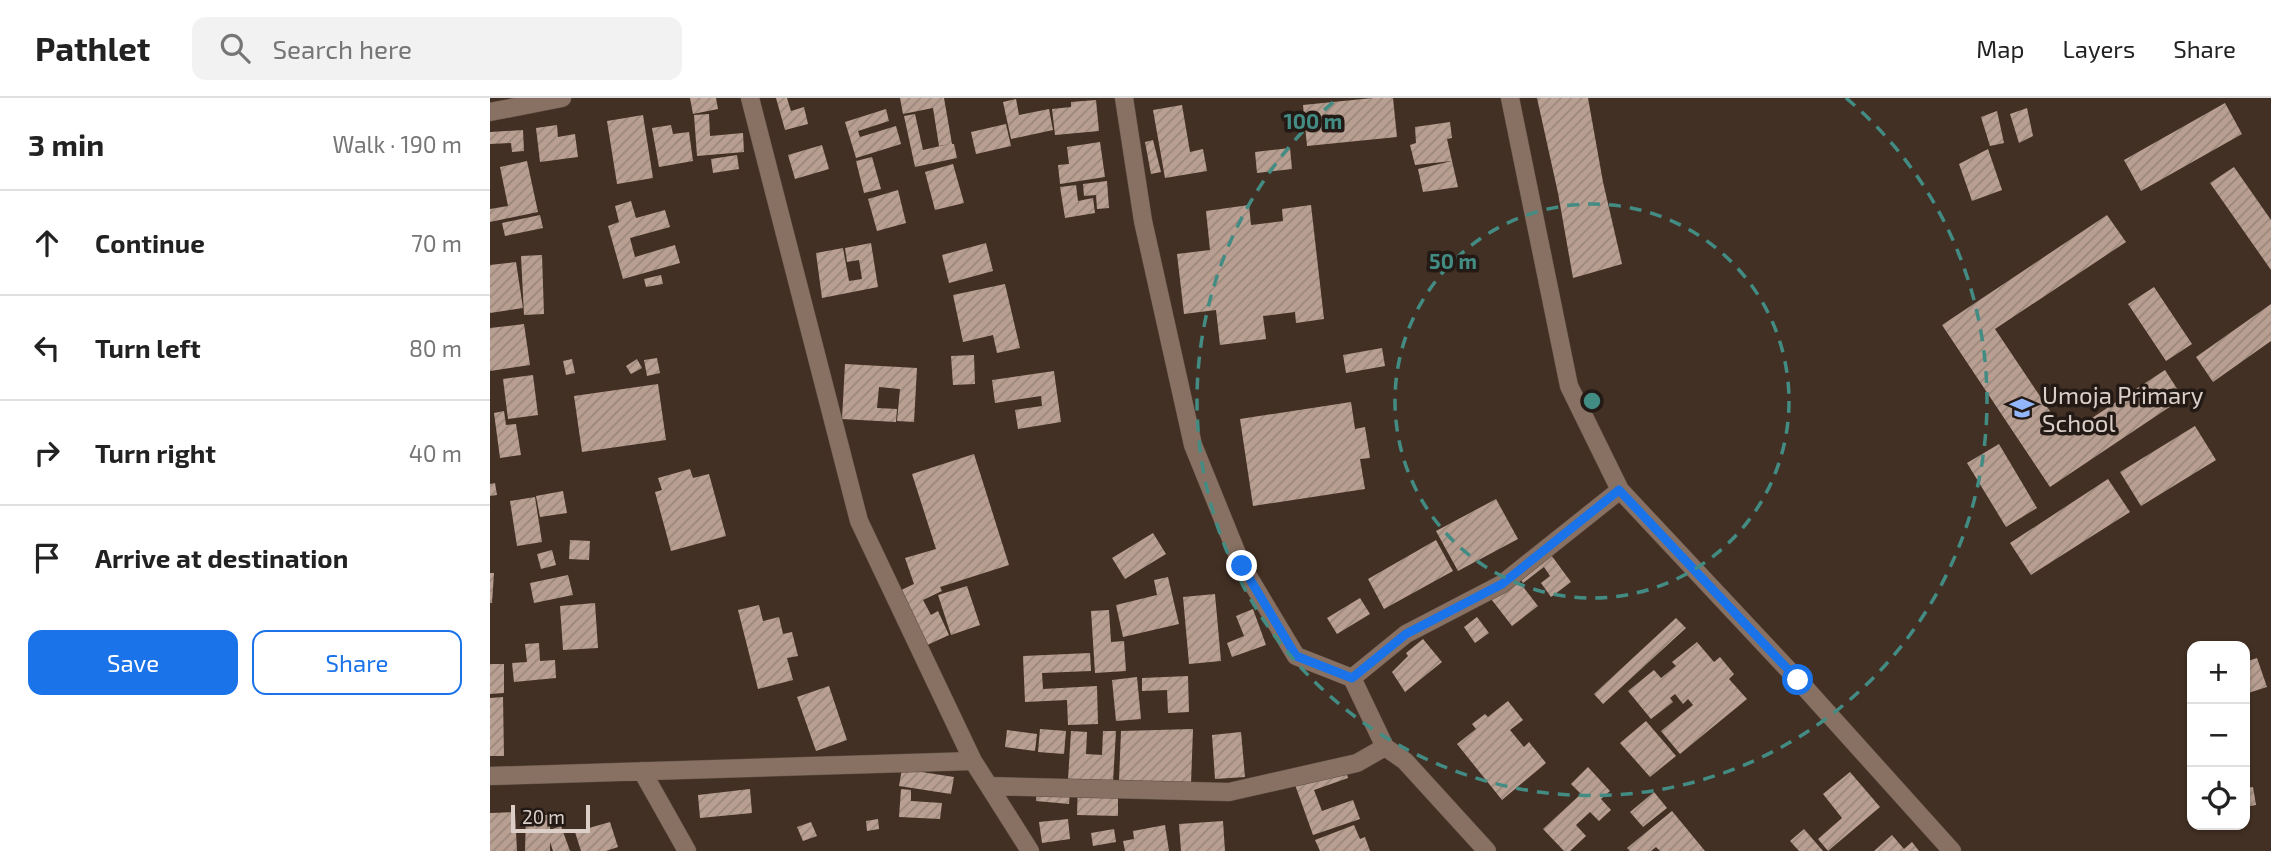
<!DOCTYPE html>
<html lang="en">
<head>
<meta charset="utf-8">
<style>
  body { margin:0; font-family:"Exo 2",sans-serif; background:#f2f2f2; color:#222 }
  .controls { position:absolute; right:21px; bottom:21px; display:grid; overflow:hidden; border-radius:14px; box-shadow:0 2px 5px #0004 }
  .controls button { width:63px; height:63px; display:grid; place-items:center; padding:0; border:0; border-bottom:2px solid #e0e0e0; background:#fff; color:#222; font:35px sans-serif }
  .scale { position:absolute; left:21px; bottom:18px; width:79px; box-sizing:border-box; padding-left:7px; border:4px solid #dccfc8; border-top:0; font-size:19px; line-height:24px; white-space:nowrap; color:#dccfc8; -webkit-text-stroke:5px #231a15; paint-order:stroke }
  .stop { position:absolute; width:21px; height:21px; margin:-16px; border:5px solid #1a73e8; border-radius:50%; background:#fff }
  .stop.end { background:#1a73e8; border-color:#fff; box-shadow:0 2px 7px #0008 }
  .list { margin:0; padding:0; list-style:none }
  h2 { display:flex; justify-content:space-between; align-items:center; height:91px; margin:0; padding:0 28px; font-size:30px }
  h2 small { font-size:23px; font-weight:400; color:#767676 }
  .list li { display:grid; grid-template-columns:46px 1fr auto; gap:21px; align-items:center; box-sizing:border-box; height:105px; padding:0 28px; border-top:2px solid #e0e0e0 }
  .list b { display:block; font-size:26px; white-space:nowrap }
  .list em { font-size:23px; font-style:normal; color:#767676 }
  .actions { display:flex; gap:14px; padding:21px 28px }
  .actions a { flex:1; padding:16px 0; border:2px solid #1a73e8; border-radius:14px; text-align:center; font-size:24px; color:#1a73e8 }
  .actions .main { background:#1a73e8; color:#fff }
  .icon { flex:none; width:38px; height:38px; fill:none; stroke:currentColor; stroke-width:2; stroke-linecap:round; stroke-linejoin:round }
  .map { position:relative; flex:none; width:1781px; height:753px; overflow:hidden }
  header { display:flex; align-items:center; gap:42px; box-sizing:border-box; height:98px; padding:0 35px; background:#fff; border-bottom:2px solid #e0e0e0 }
  header strong { font-size:33px }
  nav { display:flex; gap:38px; margin-inline-start:auto; font-size:24px }
  .search { width:490px; height:63px; background:#f2f2f2; display:flex; align-items:center; gap:18px; box-sizing:border-box; padding:0 24px; border-radius:14px; color:#767676; font-size:26px }
  main { display:flex }
  aside { flex:1; background:#fff }
  .map>svg:first-child { display:block }
  .building { fill:url(#building-hatch) }
  .lines { fill:none; stroke-linecap:round; stroke-linejoin:round }
  .minor-casing { stroke:#5f4e44; stroke-width:19 }
  .minor { stroke:#887163; stroke-width:18 }
  .route { stroke:#1a73e8; stroke-width:9 }
  .ring { fill:none; stroke:#428c84; stroke-width:3.5; stroke-dasharray:12 9 }
  .labels { text-anchor:middle; dominant-baseline:central; stroke-width:7; stroke-linejoin:round; paint-order:stroke }
  .poi-label { font-size:24px; fill:#dccfc8; stroke:#231a15; text-anchor:start }
  .centre { fill:#428c84; stroke:#231a15; stroke-width:3.5 }
  .ring-label { font-size:21px; text-anchor:middle; font-weight:bold; fill:#428c84; stroke:#231a15; stroke-width:7; stroke-linejoin:round; paint-order:stroke }
</style>
</head>
<body>
<header>
<strong>Pathlet</strong>
<div class="search"><svg class="icon" aria-label="search" viewBox="0 0 24 24"><circle cx="10" cy="10" r="6"/><path d="M15 15l6 6"/></svg>Search here</div>
<nav><a>Map</a><a>Layers</a><a>Share</a></nav>
</header>
<main>
<aside>
<h2>3 min<small>Walk · 190 m</small></h2>
<ul class="list">
<li><svg class="icon" aria-label="ahead" viewBox="0 0 24 24"><path d="M12 20V5M6 11l6-6 6 6"/></svg><div><b>Continue</b></div><em>70 m</em></li>
<li><svg class="icon" aria-label="left" viewBox="0 0 24 24"><path d="M17 20v-9H6M10 6l-5 5 5 5"/></svg><div><b>Turn left</b></div><em>80 m</em></li>
<li><svg class="icon" aria-label="right" viewBox="0 0 24 24"><path d="M7 20v-9h11M14 6l5 5-5 5"/></svg><div><b>Turn right</b></div><em>40 m</em></li>
<li><svg class="icon" aria-label="arrive" viewBox="0 0 24 24"><path d="M6 21V4h12l-3 4 3 4H6"/></svg><div><b>Arrive at destination</b></div></li>
</ul>
<div class="actions"><a class="main">Save</a><a>Share</a></div>
</aside>
<div class="map">
<svg width="1781" height="753" viewBox="0 0 1781 753">
  <defs>
    <pattern id="building-hatch" width="6" height="6" patternUnits="userSpaceOnUse" patternTransform="scale(1.75)"><rect width="6" height="6" fill="#b89f91"/><path d="M-1 1l2-2M0 6l6-6M5 7l2-2" fill="none" stroke="#9a877c"/></pattern>
  </defs>
  <rect width="100%" height="100%" fill="#433024"/>
  <path class="building" d="M200,0H226L228,11L203,16Z
    M286,0H297L301,13L314,9L318,26L295,32Z
    M410,0H454L462,46H464L467,60L425,69L414,18L425,16L433,52L459,46L449,48L443,10L413,16Z
    M883,0H903L907,39L817,48L813,7Z
    M1047,0H1098L1113,84L1132,166L1083,180L1068,95Z
    M526,1L529,17L559,11L563,32L521,41L513,4Z
    M606,2L609,33L565,37L562,11L581,9V4Z
    M1735,5L1752,36L1651,93L1634,62Z
    M692,7L700,54L713,51L717,73L675,80L663,12Z
    M1537,10L1543,38L1529,45L1520,16Z
    M396,11L399,23L368,33L370,39L406,28L411,46L366,60L355,24Z
    M1507,13L1514,45L1500,48L1491,19Z
    M219,16L220,38L253,35L254,54L207,58L204,17Z
    M153,17L163,80L127,86L117,23Z
    M960,24L962,40L957,41L962,63L925,67L920,47L926,45L925,29Z
    M516,26L521,48L486,56L481,34Z
    M67,27L68,39L85,36L88,59L50,64L46,30Z
    M181,27L183,36L199,34L203,63L169,69L162,30Z
    M33,32L34,53L22,54L21,45L0,46V34Z
    M663,42L671,74L661,76L655,44Z
    M610,44L615,79L570,86L568,67L579,66L577,49Z
    M332,47L339,71L305,81L298,57Z
    M800,50L802,71L767,75L765,54Z
    M1498,51L1512,92L1482,103L1469,66Z
    M247,57L249,71L223,75L221,61Z
    M382,59L391,91L374,95L366,63Z
    M37,63L48,114L0,124V111L18,108L10,69Z
    M962,63L968,89L933,94L928,71Z
    M463,66L474,105L445,112L435,74Z
    M1744,69L1781,122V172L1720,85Z
    M617,83L619,110L607,111L606,97L594,98L593,86Z
    M586,87L588,103L603,100L605,115L575,120L570,89Z
    M408,92L416,125L387,133L378,101Z
    M141,103L146,120L175,112L180,129L140,140L145,159L185,147L190,165L133,181L118,128L129,124L125,108Z
    M759,107L761,127L793,123L792,111L821,107L834,221L806,225L805,214L773,218L776,241L730,247L726,212L694,216L687,156L720,152L716,113Z
    M50,117L53,130L15,138L12,125Z
    M1617,117L1636,144L1505,231L1576,337L1675,272L1693,300L1560,389L1452,227Z
    M381,145L388,189L332,200L326,155L353,150L359,183L372,181L369,162L357,164L355,150Z
    M496,145L503,173L459,185L452,157Z
    M52,157L54,216L34,217L31,158Z
    M26,164L33,210L0,215V167Z
    M171,177L173,186L156,189L154,181Z
    M515,186L530,250L507,255L503,237L473,244L463,197Z
    M1664,189L1702,246L1676,263L1638,206Z
    M1781,206V243L1723,284L1706,259Z
    M34,226L40,267L0,273V230Z
    M892,250L895,268L856,275L853,257Z
    M484,257L485,286L463,287L461,258Z
    M167,260L170,275L157,278L154,262Z
    M82,261L85,275L76,277L73,263Z
    M147,261L152,270L141,276L136,268Z
    M355,266L427,270L424,324L407,323L410,291L389,289L387,310L407,311L406,324L352,321Z
    M564,273L571,324L528,331L525,312L552,308L551,298L505,305L502,282Z
    M43,277L48,317L18,321L13,281Z
    M168,286L176,342L92,354L84,298Z
    M861,304L865,331L875,329L880,360L870,361L875,391L763,408L750,321Z
    M14,313L16,327L26,326L31,357L10,360L4,315Z
    M1705,328L1726,362L1651,408L1630,374Z
    M1509,346L1547,410L1516,429L1477,365Z
    M484,356L519,467L450,489L452,493L433,502L441,517L448,513L459,537L433,549L407,494L424,486L415,460L446,451L422,376Z
    M200,371L203,380L219,376L236,438L181,453L165,394L172,392L168,380Z
    M1618,381L1640,414L1541,477L1520,445Z
    M5,385L7,397L0,398V386Z
    M73,393L77,415L50,419L46,398Z
    M45,399L52,444L27,448L20,403Z
    M1006,401L1028,441L968,473L946,433Z
    M663,435L676,456L635,481L622,460Z
    M80,442L100,443L99,462L79,461Z
    M946,442L963,473L894,511L878,481Z
    M1056,450L1081,484L1061,499L1051,485L1060,478L1054,469L1033,485L1025,472Z
    M62,452L66,467L51,471L47,456Z
    M0,475H4L2,505H0Z
    M78,477L83,497L44,505L40,485Z
    M1024,477L1048,508L1022,528L998,497Z
    M678,479L689,526L633,539L626,507L667,497L664,482Z
    M477,488L490,527L461,537L448,497Z
    M725,496L731,563L699,566L693,499Z
    M870,500L880,516L847,536L837,520Z
    M105,505L108,550L73,552L70,508Z
    M269,507L273,523L289,519L293,536L302,534L308,558L297,560L303,582L268,591L248,512Z
    M763,511L776,547L742,559L737,545L754,538L746,518Z
    M619,512L621,544L634,543L636,573L605,575L601,513Z
    M987,519L999,535L985,545L974,529Z
    M1186,520L1196,530L1113,606L1104,596Z
    M933,541L952,564L915,594L902,574L918,558L916,555Z
    M1207,544L1224,564L1230,559L1244,576L1239,581L1257,601L1190,656L1171,633L1203,607L1198,601L1193,606L1185,596L1180,600L1183,604L1161,621L1138,593L1164,572L1171,580L1186,568L1182,564Z
    M49,545L50,563L65,562L66,580L24,584L22,565L37,564L35,546Z
    M600,555L601,573L552,575L553,591L607,588L608,626L578,627L577,602L535,604L533,558Z
    M1767,560L1777,589L1755,596V564Z
    M0,566H14V595L0,596Z
    M698,578L699,614L678,615L677,592L652,593V580Z
    M647,579L651,621L626,623L622,582Z
    M339,588L357,642L326,653L307,599Z
    M13,599L14,658H0V600Z
    M1018,603L1033,622L1020,632L1034,649L1039,644L1056,665L1012,702L967,646L986,631L982,626L995,616L998,619Z
    M1156,623L1186,658L1160,679L1130,645Z
    M550,631L576,633L574,656L548,654Z
    M703,631L701,686L629,683L631,633Z
    M517,632L547,636L545,653L515,649Z
    M581,633L597,634L596,656L612,657L613,633H626L623,684H628V718L587,717L588,684L581,683L579,706L546,703L548,680L578,682Z
    M751,634L755,679L725,681L722,637Z
    M854,666L858,680L824,692L832,713L863,702L870,721L823,737L804,684Z
    M1098,669L1120,693L1111,701L1121,712L1109,723L1100,714L1086,727L1096,738L1080,753H1074L1053,731L1091,696L1081,686Z
    M412,671L464,679L461,696L409,688Z
    M1360,674L1390,709L1338,753L1328,741L1352,720L1333,696Z
    M1763,689L1766,707L1755,709V690Z
    M260,691L262,715L210,720L208,697Z
    M411,691L421,692V703L452,705L450,721L409,719Z
    M1164,694L1177,710L1153,729L1140,714Z
    M1182,713L1215,753H1170L1166,749L1161,753H1140L1137,750Z
    M25,714L27,753H0V715Z
    M36,717H60V732L71,728L80,753H63L60,744V753H35Z
    M388,721L389,731L377,733L376,723Z
    M578,721L580,741L552,745L549,724Z
    M733,723L735,753H691L689,726Z
    M120,724L128,749L116,753H91L85,734Z
    M321,724L327,738L313,743L307,729Z
    M675,727L679,753H635L633,743L644,741L643,733Z
    M864,727L870,741L875,739L880,753H830L825,742Z
    M624,731L626,744L603,748L601,735Z
    M1314,731L1333,753H1309L1300,743Z
    M1402,737L1414,751L1422,744L1429,753H1384Z"/>
  <g class="lines">
    <g class="minor-casing">
      <path id="minor" d="M260,0L369,423L483,663L540,753
        M634,0L653,123L703,347L752,468L806,558L862,580L895,649L915,663L997,753
        M1020,0L1079,288L1130,392L1308,582L1462,753
        M0,14L72,0
        M862,580L916,536L1012,486L1130,392
        M152,673L197,753
        M0,678L483,663
        M499,688L739,694L867,665L895,649"/>
    </g>
    <use href="#minor" class="minor"/>
  </g>
  <g class="lines">
    <path class="route" d="M752,468L806,558L862,580L916,536L1012,486L1129,392L1308,582"/>
  </g>
  <g class="ring">
    <circle cx="1102" cy="303" r="197"/>
    <path d="M1356 0A395 395 0 1 1 848 0"/>
  </g>
  <defs>
    <g id="school-bare" transform="scale(1.89)"><path d="M0-5L7-2L0 1L-7-2ZM-4 1L0 2.5L4 1V4Q0 6-4 4Z" fill="#92b7fd" stroke="#231a15" stroke-width="2.5" paint-order="stroke"/></g>
  </defs>
  <g fill-rule="evenodd">
    <use href="#school-bare" x="1532" y="310"/>
  </g>
  <g class="labels">
    <g class="poi-label">
      <text x="1552" y="296">Umoja Primary<tspan x="1552" dy="28">School</tspan></text>
    </g>
  </g>
  <circle cx="1102" cy="303" r="10" class="centre"/>
  <g class="ring-label">
    <text x="823" y="31">100 m</text>
    <text x="963" y="171">50 m</text>
  </g>
</svg>
<div class="controls">
<button>+</button>
<button>−</button>
<button><svg class="icon" aria-label="locate" viewBox="0 0 24 24"><circle cx="12" cy="12" r="6"/><path d="M12 2v4M12 18v4M2 12h4M18 12h4"/></svg></button>
</div>
<div class="scale">20 m</div>
<div class="stop" style="left:1308px;top:582px"></div>
<div class="stop end" style="left:752px;top:468px"></div>
</div>
</main>
</body>
</html>
